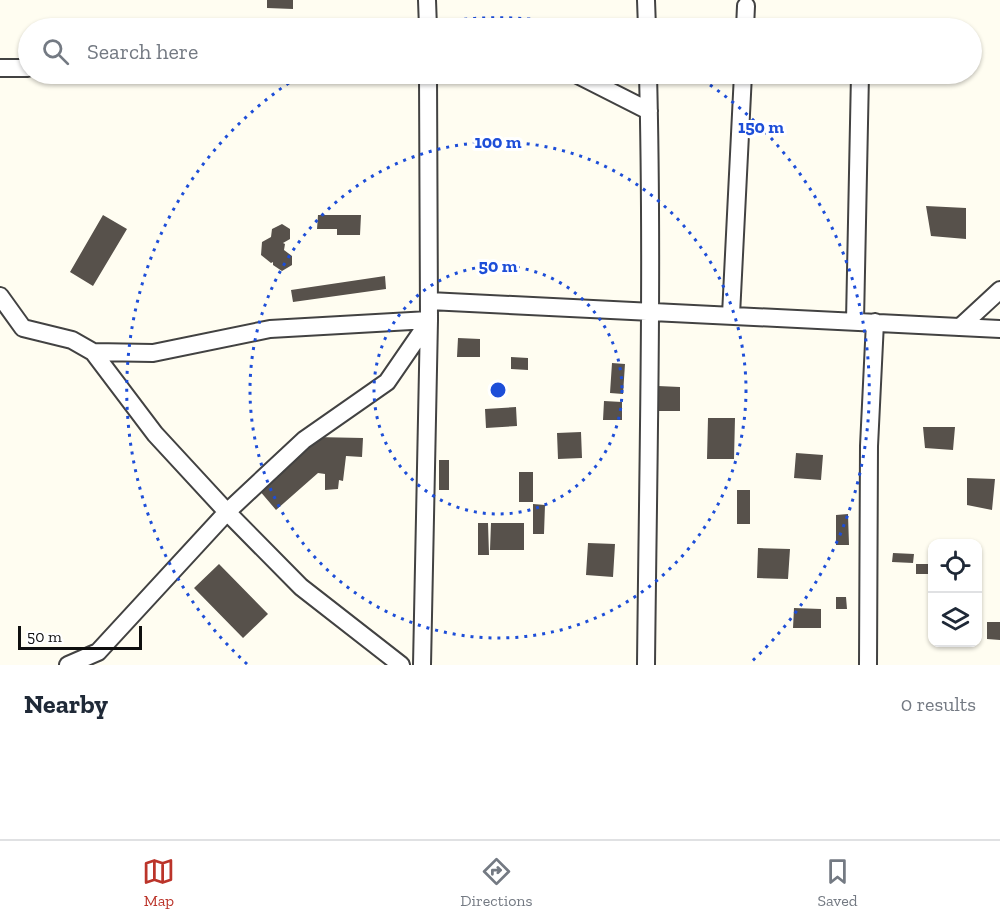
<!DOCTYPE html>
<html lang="en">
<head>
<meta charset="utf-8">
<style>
  body { margin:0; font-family:"Zilla Slab",serif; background:#f2f2f3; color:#1f2937 }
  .controls { position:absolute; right:18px; bottom:18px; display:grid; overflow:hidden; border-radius:12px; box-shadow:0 2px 4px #0004 }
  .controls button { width:54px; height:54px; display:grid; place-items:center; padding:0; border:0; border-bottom:2px solid #e0e1e3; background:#fff; color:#1f2937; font:30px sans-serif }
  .scale { position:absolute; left:18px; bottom:15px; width:124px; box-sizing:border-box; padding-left:6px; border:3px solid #0f0f0f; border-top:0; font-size:16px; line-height:21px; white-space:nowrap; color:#0f0f0f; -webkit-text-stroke:4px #fff; paint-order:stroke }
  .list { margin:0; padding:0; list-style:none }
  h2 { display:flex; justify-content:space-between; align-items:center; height:78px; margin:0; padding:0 24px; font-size:26px }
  h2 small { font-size:20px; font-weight:400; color:#747a83 }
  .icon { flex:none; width:33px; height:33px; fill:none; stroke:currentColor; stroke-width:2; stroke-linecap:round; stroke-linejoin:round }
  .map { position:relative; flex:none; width:1000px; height:665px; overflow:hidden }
  .search { position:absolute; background:#fff; box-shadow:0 2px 4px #0004; left:18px; right:18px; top:18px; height:66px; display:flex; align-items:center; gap:15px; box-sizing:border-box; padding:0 21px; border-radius:33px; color:#747a83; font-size:22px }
  .sheet { height:174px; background:#fff }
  nav { display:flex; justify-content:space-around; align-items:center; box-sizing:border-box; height:84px; border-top:2px solid #e0e1e3; background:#fff; font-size:16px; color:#747a83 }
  nav a { display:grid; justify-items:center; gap:3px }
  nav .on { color:#bb342a }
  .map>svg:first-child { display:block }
  .building { fill:#57514b }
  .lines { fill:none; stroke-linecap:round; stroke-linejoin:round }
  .street-casing { stroke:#424242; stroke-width:20 }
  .street { stroke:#fff; stroke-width:16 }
  .ring { fill:none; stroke:#1d4ed8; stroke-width:3; stroke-dasharray:3 6 }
  .centre { fill:#1d4ed8; stroke:#fff; stroke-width:3 }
  .ring-label { font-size:18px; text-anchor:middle; font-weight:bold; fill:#1d4ed8; stroke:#fff; stroke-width:6; stroke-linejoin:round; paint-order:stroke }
</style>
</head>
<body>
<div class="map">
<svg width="1000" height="665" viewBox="0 0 1000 665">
  <rect width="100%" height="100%" fill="#fffdf1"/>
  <path class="building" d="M267,0H293V9L267,8Z
    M926,206L966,208V239L931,236Z
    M103,215L127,229L93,286L70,272Z
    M318,215H361L360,235H337V229H317Z
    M282,224L290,229V239L283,243L285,244L284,250L292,256V265L282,271L273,265V262L271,263L261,255L262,242L271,237L272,229Z
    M385,276L386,289L293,302L291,290Z
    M458,338L480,339V357H457Z
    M511,357L528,358V370L511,369Z
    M612,363L625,364L623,394L610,393Z
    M658,386L680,387V411H658Z
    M604,401L622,402V420H603Z
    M516,407L517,426L486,428L485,409Z
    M708,418H735L734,459H707Z
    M923,427H955L953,450L925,448Z
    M581,432L582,458L558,459L557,433Z
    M315,437L363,438L362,457L346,456L343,481L339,480L338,489L325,490V474L318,473L276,510L259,490Z
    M796,453L823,455L821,480L794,478Z
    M439,460H449V490H439Z
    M519,472H533V502H519Z
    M967,478L995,479L992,510L967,505Z
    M737,490H750V524H737Z
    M533,504L545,505L544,534H533Z
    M848,514L849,545H836V515Z
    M478,523H488L489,555H478Z
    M491,523H524V550H490Z
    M588,543L615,544L613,577L586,575Z
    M758,548L790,549L788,579L757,578Z
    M893,553L914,554L913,563L892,562Z
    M219,564L268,614L243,638L194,588Z
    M916,564H932V574H916Z
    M836,597H846L847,609H836Z
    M794,608L821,609V628H793Z
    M987,622H1000V640L987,639Z"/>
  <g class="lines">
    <g class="street-casing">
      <path id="street" d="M427,0L428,28
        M646,0L647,28
        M745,28L746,6
        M0,68H28
        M576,74L649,111
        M0,296L23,328L72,340L93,352L153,353L270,329L429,320
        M429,301L1000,329
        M731,315L743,74
        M855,321L860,74
        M960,327L1000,290
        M93,352L155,434L227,512L301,587L401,665
        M68,665L98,652L227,512L304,440L387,382L429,321
        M422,665L429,320L428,74
        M646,665C648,468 653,271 648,74
        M868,665L869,446L875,322"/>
    </g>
    <use href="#street" class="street"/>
  </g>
  <g class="ring">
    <circle cx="498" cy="390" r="124"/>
    <circle cx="498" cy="390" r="248"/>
    <path d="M247 664A372 372 0 0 1 301 75M411 28A372 372 0 0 1 585 28M695 75A372 372 0 0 1 749 664"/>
  </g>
  <circle cx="498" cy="390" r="9" class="centre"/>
  <g class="ring-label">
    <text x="761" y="133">150 m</text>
    <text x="498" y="148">100 m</text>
    <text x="498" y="272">50 m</text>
  </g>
</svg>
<div class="controls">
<button><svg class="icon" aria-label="locate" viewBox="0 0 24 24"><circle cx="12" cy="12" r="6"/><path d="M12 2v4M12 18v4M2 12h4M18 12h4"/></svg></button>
<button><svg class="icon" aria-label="layers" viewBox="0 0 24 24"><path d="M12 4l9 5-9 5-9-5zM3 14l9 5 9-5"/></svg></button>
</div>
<div class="scale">50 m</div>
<div class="search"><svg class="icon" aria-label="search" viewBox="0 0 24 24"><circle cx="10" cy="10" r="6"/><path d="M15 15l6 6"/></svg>Search here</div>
</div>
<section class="sheet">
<h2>Nearby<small>0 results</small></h2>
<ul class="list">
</ul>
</section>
<nav>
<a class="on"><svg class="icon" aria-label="map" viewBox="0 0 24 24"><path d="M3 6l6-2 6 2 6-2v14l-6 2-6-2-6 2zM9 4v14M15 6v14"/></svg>Map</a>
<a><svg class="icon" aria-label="directions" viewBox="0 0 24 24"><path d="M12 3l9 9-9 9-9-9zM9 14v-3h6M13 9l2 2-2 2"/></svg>Directions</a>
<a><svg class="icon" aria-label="saved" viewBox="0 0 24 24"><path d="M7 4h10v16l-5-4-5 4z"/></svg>Saved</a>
</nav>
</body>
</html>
